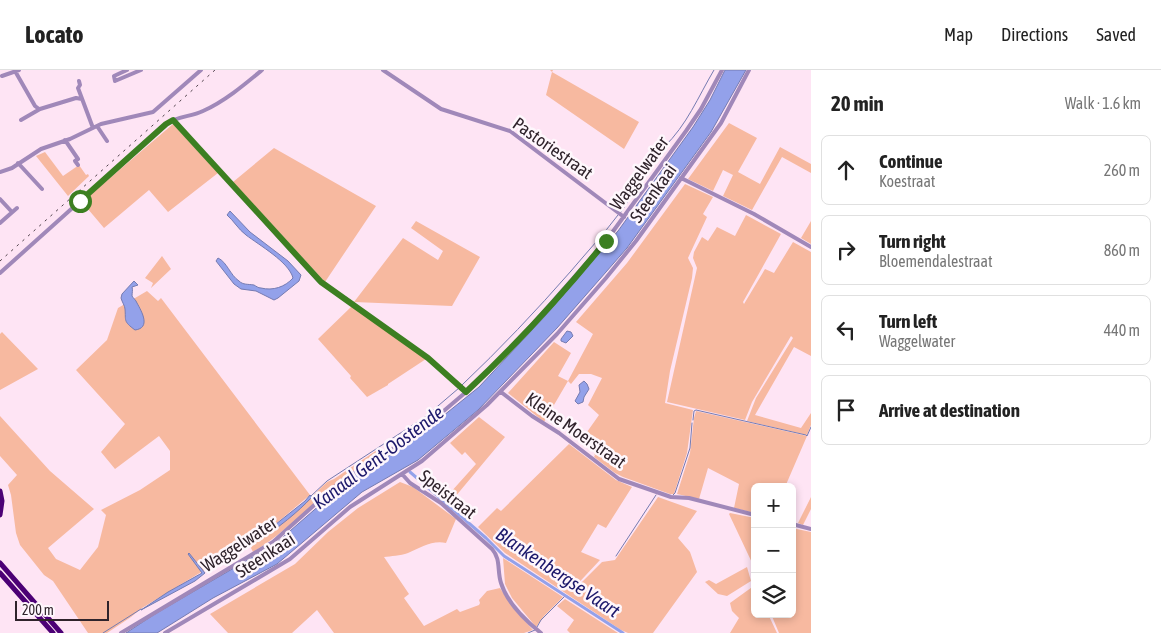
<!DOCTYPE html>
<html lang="en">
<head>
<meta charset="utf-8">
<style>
  body { margin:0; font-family:"Asap Condensed",sans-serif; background:#f2f2f2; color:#222 }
  .controls { position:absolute; right:15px; bottom:15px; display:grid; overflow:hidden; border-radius:8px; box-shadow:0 2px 8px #0003 }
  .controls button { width:45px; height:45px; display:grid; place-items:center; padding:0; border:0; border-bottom:1px solid #e0e0e0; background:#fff; color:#222; font:25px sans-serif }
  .scale { position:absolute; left:15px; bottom:12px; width:94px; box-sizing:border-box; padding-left:5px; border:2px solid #2f232b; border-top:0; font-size:14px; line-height:18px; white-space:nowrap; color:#2f232b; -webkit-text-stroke:4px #fef7fc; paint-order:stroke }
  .stop { position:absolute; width:15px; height:15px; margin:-11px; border:4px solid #3c7f21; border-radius:50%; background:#fff }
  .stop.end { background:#3c7f21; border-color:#fff; box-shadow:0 1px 5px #0008 }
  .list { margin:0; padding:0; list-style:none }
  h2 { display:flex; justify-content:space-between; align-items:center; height:65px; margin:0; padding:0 20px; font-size:21px }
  h2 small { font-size:16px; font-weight:400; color:#767676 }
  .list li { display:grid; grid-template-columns:32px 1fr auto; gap:15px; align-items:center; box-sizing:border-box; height:70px; margin:0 10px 10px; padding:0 10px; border:1px solid #e0e0e0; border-radius:8px }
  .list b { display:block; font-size:19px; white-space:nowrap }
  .list p { margin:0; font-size:16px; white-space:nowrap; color:#767676 }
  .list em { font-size:16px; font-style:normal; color:#767676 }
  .icon { flex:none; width:28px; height:28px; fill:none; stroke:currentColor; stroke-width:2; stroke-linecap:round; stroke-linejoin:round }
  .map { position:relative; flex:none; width:811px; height:563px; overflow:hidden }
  header { display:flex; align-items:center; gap:30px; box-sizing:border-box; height:70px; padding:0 25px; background:#fff; border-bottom:1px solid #e0e0e0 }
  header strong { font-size:24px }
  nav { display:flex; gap:28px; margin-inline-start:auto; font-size:18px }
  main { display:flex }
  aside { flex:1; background:#fff }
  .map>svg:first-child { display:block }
  .green { fill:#f7b9a0 }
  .water { fill:#93a1ea; stroke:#757bb1 }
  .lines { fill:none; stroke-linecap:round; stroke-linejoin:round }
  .stream { stroke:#757bb1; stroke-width:1 }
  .canal { stroke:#93a1ea; stroke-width:3 }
  .minor { stroke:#a088b9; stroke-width:4 }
  .highway { stroke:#4c0075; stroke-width:5 }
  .rail { stroke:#4f414a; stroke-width:1; stroke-dasharray:2.5 5; stroke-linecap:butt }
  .route { stroke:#3c7f21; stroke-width:6 }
  .labels { text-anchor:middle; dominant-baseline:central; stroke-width:5; stroke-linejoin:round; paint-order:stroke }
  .street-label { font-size:18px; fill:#2f232b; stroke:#fef7fc }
  .water-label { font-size:19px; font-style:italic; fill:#1c186b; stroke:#fef7fc }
</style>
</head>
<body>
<header>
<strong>Locato</strong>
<nav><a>Map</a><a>Directions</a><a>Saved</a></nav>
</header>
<main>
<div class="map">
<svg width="811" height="563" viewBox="0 0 811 563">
  <rect width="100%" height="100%" fill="#fee4f4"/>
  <path class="green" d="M550,0H553L552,2L639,52L624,79L546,25L552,2Z
    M729,53L757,68L738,102L760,114L780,77L811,94V103L782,87L752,140L723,126L733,105L723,100L713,121L688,109Z
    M173,54L218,103L168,142L149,120L104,158L82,132Z
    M274,78L376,136L325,212L233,112Z
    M45,82L63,106L79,95L86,105L88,104L89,106L68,126L36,86Z
    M685,114L713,127L703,144L707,147L688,188L693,198L692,208L670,301L665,333L693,340L687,383L674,424H670L623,407L615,403L594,387L595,385L594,384L601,373L587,362L599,345L588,335L602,308L591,304H579L571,314L568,311L544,352L508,323L554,272L571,283L558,306L568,311L593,264L576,252L627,193Z
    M746,145L781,164L743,232L744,234L765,199L774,203L793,172L811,182V286L794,277L755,345L801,358L811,343V355L807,365L747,351L756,328L793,268L791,266L752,332L745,350L667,332L697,198L693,188L694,182L702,167L708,171L717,157L735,166Z
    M416,151L480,187L452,236L354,232L403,168L438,190L443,181L411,158Z
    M811,151V174L801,168Z
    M162,186L171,199L151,218L153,213L145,208Z
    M147,221L158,231L161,228L310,425L266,462L213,492L203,501L142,538L131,547L107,563H88L53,511L44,505L20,475L16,463L11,425L8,415L17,405L0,386V346L50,401L94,439L48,478L56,489L80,500L98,477L106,445L101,440L140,420L170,400V381L159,366L115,399L101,382L125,354L76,300L107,270L118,238Z
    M352,236L426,289L388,314V315L367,327L350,308L351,306L318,269Z
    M2,262L38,299L0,320V264Z
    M696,341L807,366L785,417H755V443L734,438L739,414L708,398L699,429L677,424L690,383L694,348Z
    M479,347L505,367L455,427L450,423L476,394L465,382L462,385L450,373Z
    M569,374L616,410L632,417L606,458L598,454L581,482L600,490L571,521L572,522L602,492L615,490L658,427L697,441L678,468L690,482L697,502L653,563H628L621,560L505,483L478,457L497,438L501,441Z
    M377,380L380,385C330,410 300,454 253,482L251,478L254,473L289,448L327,412L334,409Z
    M400,412L413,417L456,449L446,473C432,470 420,478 408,483C400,486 391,486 384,487L409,524L404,528L424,556L457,539L460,542L479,535L480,533L479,530L487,521L500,518L513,538L533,560L524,563H334L317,540L292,563H228L210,544L295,494L328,462L358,438Z
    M811,427V439L803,455L798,453Z
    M730,443L755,448V499L729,444Z
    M792,458L811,462V563H779L771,544H792Z
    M503,488L563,527L544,546L536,557L512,528L505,514Z
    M747,497L751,511L727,526L718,524L705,512L709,510L716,514Z
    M755,515V544H768L777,563H730L739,548L732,541L730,533Z
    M565,529L618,563H570L567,560L574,550L557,536Z"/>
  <path class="water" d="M725,0H746L711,62L627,178L557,258L478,340L418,390L362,422L277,494L213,528L157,563H126L155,544L275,474L352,407L407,375L479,317L546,245L618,161L693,57L710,30Z
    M230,141L250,162L288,191L301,205L299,211L278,228L274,230L256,221L241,219L234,214L216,191L218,188C227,192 230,205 239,211C243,215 248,214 254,215C256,216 258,218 261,218C273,221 285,217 293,208C289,192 259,175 246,165C238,159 234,151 227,145Z
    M134,211L138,215L132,217C133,220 132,223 132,226C133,228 136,230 137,233C142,242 151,258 135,260C123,251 126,251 125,239C125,236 122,232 121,228L122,224Z
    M567,261L571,262L573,266L566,273L561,271V269Z
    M584,311L587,314L589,319L584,327L583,332L578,334L575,331L580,322L579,315Z
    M310,425L312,427C297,443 279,457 261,469C244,480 224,486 208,500L207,499L217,490L266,462L305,431Z
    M189,483L205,503L195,511L141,540L168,522L202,503L188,484Z"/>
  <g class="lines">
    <path class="stream" d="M621,142L664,77C687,55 698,27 714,0
      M346,227L357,235
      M421,285L427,290
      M462,315C500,279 536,241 571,201C587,182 603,165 618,145
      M693,350L694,341L696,340L806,365L807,366L811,357
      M673,425L675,423L690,378L692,353
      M311,426L327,411L425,347L459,318
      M616,486L656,425
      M537,557L541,550L565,526
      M103,563L141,539
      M528,563L535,560"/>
    <path class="canal" d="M410,402L486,468L504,486L623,563"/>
    <path class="minor" d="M127,0L114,6L115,11L141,0
      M383,0L441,39L510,61L624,147
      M15,1L35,36L39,39
      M2,6L19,0
      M79,11L80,15L78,18L93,58
      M21,50L40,39L76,28L82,29
      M173,50L318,210L428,288L466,322
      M97,56L107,71
      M65,70L78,89L75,91L78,95
      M18,93L42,119
      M0,102L12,98L41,79L70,69L101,54L153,42L201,0
      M681,108L754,144L811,177
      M0,129L12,142
      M0,153L17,138
      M0,203L166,54C177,46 191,47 203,41C225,31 244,15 262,0
      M501,322L532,346L559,363L619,409L671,427L689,428L755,445
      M402,404L410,413L441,433L492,479C501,489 497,501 501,513C507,532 526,551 541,563
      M792,454L811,459
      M121,563L273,472L340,412L419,362L466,322L495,295L539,247L606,171L686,61L701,39L722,0
      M165,563L290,489L350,437L422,391L487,335L557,264L606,208L636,171L721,53L749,0"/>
    <path class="highway" d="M0,421L2,431L0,445
      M0,493L61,563
      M0,503L53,563"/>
    <path class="rail" d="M0,191L215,0"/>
  </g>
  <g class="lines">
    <path class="route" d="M80,131L166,54L173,50L321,212L428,288L466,322C516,275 563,224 606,171"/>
  </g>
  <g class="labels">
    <g class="street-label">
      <text transform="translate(553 78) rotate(35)">Pastoriestraat</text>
      <text transform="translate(639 103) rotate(-54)">Waggelwater</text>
      <text transform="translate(653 123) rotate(-55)">Steenkaai</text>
      <text transform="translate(576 360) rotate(35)">Kleine Moerstraat</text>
      <text transform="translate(448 424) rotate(38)">Speistraat</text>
      <text transform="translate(239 474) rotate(-33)">Waggelwater</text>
      <text transform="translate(265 485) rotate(-33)">Steenkaai</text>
    </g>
    <g class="water-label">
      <text transform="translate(378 387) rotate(-37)">Kanaal Gent-Oostende</text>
      <text transform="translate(558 502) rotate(34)">Blankenbergse Vaart</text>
    </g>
  </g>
</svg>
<div class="controls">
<button>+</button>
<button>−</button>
<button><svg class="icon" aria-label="layers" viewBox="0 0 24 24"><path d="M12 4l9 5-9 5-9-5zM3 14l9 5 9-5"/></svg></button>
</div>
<div class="scale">200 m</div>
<div class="stop" style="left:80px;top:131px"></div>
<div class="stop end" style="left:606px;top:171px"></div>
</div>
<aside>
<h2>20 min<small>Walk · 1.6 km</small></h2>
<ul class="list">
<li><svg class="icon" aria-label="ahead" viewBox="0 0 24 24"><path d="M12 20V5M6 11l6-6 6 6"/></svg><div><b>Continue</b><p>Koestraat</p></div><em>260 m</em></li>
<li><svg class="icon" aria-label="right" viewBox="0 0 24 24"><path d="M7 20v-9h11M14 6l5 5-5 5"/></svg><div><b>Turn right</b><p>Bloemendalestraat</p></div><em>860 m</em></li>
<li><svg class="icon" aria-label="left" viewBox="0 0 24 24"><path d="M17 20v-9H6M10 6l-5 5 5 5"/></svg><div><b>Turn left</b><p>Waggelwater</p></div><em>440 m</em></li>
<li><svg class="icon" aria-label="arrive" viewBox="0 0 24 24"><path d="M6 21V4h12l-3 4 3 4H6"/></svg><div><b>Arrive at destination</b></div></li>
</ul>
</aside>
</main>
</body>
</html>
